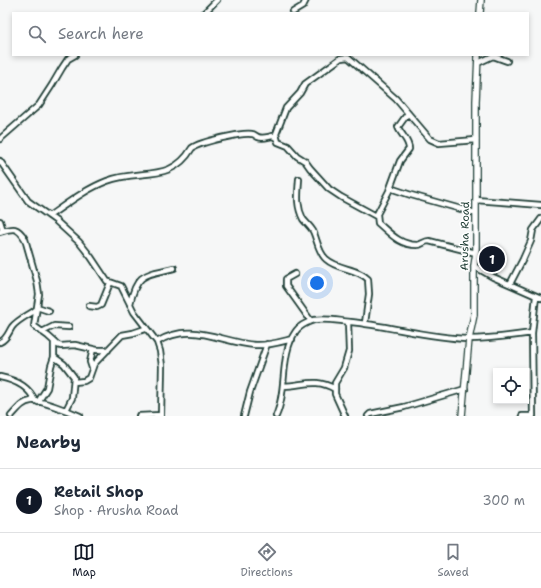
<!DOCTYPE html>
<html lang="en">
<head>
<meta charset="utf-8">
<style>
  body { margin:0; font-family:"Shantell Sans",sans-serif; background:#f2f2f3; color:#1f2937 }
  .controls { position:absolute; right:12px; bottom:12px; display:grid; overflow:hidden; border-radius:0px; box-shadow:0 2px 6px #0003 }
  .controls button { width:36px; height:36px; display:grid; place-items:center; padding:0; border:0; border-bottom:1px solid #e0e1e3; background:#fff; color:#1f2937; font:20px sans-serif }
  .you { position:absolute; left:317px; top:283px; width:14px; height:14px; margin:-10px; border:3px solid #fff; border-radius:50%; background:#1a73e8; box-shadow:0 0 0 6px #1a73e833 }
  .badge { display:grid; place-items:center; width:26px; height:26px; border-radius:50%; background:#111827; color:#fff; font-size:13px; font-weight:700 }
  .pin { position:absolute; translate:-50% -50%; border:2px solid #fff; box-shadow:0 1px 4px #0006 }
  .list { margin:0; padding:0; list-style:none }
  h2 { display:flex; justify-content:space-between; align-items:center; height:52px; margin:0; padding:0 16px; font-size:17px }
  h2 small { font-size:13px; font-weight:400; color:#747a83 }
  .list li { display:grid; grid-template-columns:26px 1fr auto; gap:12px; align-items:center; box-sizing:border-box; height:64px; padding:0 16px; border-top:1px solid #e0e1e3 }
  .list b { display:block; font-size:15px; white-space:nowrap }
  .list p { margin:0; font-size:13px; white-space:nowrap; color:#747a83 }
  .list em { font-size:13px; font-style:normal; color:#747a83 }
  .icon { flex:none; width:22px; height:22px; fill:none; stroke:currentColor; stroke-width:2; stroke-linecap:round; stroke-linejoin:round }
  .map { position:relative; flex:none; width:541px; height:416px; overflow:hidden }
  .search { position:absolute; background:#fff; box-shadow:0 2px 6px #0003; left:12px; right:12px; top:12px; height:44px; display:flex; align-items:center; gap:10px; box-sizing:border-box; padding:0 14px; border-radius:0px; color:#747a83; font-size:15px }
  .sheet { height:116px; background:#fff }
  nav { display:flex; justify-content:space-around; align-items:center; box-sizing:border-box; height:56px; border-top:1px solid #e0e1e3; background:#fff; font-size:11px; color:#747a83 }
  nav a { display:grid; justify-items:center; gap:2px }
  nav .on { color:#111827 }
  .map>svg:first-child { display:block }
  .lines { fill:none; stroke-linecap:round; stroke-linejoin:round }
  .minor-casing { stroke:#1f3d34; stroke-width:8 }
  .major-casing { stroke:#1f3d34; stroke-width:8 }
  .minor { stroke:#fff; stroke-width:4.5 }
  .major { stroke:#fff; stroke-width:5.5 }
  .labels { text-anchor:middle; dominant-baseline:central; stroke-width:3; stroke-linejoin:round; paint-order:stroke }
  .street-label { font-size:11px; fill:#1f3d34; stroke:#fff }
</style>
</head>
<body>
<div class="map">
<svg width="541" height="416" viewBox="0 0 541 416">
  <rect width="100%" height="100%" fill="#f6f7f7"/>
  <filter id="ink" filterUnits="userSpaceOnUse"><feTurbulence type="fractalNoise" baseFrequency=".025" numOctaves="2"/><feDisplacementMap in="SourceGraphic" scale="8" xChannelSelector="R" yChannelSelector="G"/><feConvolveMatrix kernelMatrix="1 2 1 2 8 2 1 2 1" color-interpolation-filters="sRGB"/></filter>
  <g filter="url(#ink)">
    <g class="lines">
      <g class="minor-casing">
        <path id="minor" d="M293,12L303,6L306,0
          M204,13L217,0
          M478,63L493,56L507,61
          M408,113L398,127C401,135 409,140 409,149L400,161L389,191L377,214L378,223C390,233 399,245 417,245C422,245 424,241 429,241L476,253
          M0,139L39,105L52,85L62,68L68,59L75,55
          M0,161L28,201L56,221L79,242L91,257L107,281L121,286L134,312L157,342L160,351L162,366L161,416
          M299,179C298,194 296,205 303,219C306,223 310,226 313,231C317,239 318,252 326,259C338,270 357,268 368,279L369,294L365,323
          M390,188L411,195L475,213
          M476,200L541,205
          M49,216C68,203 86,189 107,181C140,168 171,184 192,148C200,142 243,132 252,134C254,134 256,136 258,137C263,139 267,137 273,136L276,138
          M376,216L341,197L329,189L310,168L305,161L297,156L288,146L278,142L276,134L286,108L300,93L305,84L341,58L348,57L396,99L430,139L439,143L476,140
          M0,221L3,231
          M0,232C13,228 17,226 25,239L37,281L39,294L34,326L48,336L58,345L61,346L75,345L97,350H108
          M474,266L493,277L541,298
          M295,274L286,279V286L311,321
          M510,284L523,259L531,241L533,230L541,219
          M130,304C137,272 146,275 174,268
          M89,306L97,307L101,305L110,283
          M37,307L49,311
          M42,332L54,326L69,327
          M0,342C7,339 8,333 12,327C18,319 29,315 37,309
          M54,342V357L64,364L74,377L72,398L66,410
          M157,342C191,321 220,342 255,345C267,346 280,342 292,339
          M92,368L90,362L93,349
          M0,377C15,380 29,386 35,401
          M74,382L84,381L89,378L94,364L122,335L133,333L145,329
          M284,386C305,385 316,378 335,389
          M38,402L47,388L51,366L54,357
          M11,416C17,410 22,402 31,401C38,399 71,412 80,416
          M139,416L161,415
          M244,416L250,392L267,344
          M276,416C288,389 279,355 296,331C300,325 308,322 314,320C326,318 339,321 351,322C390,326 429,338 468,339C490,339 511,336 532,333
          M345,416L335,394V383L344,368L349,351L348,322
          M368,416L370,414L404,407L465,389
          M522,416H533
          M533,416L532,333L536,296"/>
      </g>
      <g class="major-casing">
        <path id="major" d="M480,13L481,0
          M462,416L469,339L474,315V266L476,253V101L478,55"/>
      </g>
      <use href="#minor" class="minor"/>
      <use href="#major" class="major"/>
    </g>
  </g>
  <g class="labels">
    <g class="street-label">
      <text transform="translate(465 236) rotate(-89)">Arusha Road</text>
    </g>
  </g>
</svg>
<div class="controls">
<button><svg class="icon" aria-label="locate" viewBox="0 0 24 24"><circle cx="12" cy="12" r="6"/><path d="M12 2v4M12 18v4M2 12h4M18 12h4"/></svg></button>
</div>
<div class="you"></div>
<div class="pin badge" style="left:492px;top:259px">1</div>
<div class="search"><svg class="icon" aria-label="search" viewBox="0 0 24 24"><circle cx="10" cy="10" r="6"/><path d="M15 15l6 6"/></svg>Search here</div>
</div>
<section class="sheet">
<h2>Nearby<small></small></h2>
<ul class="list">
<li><span class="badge">1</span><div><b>Retail Shop</b><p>Shop · Arusha Road</p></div><em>300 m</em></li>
</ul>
</section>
<nav>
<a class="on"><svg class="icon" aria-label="map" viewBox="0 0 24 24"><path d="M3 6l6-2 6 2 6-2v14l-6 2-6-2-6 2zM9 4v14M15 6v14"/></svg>Map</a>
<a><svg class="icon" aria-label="directions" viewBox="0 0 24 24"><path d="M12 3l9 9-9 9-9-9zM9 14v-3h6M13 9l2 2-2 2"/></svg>Directions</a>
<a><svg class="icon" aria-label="saved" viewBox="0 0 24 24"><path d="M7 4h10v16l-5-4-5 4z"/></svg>Saved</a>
</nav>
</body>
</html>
